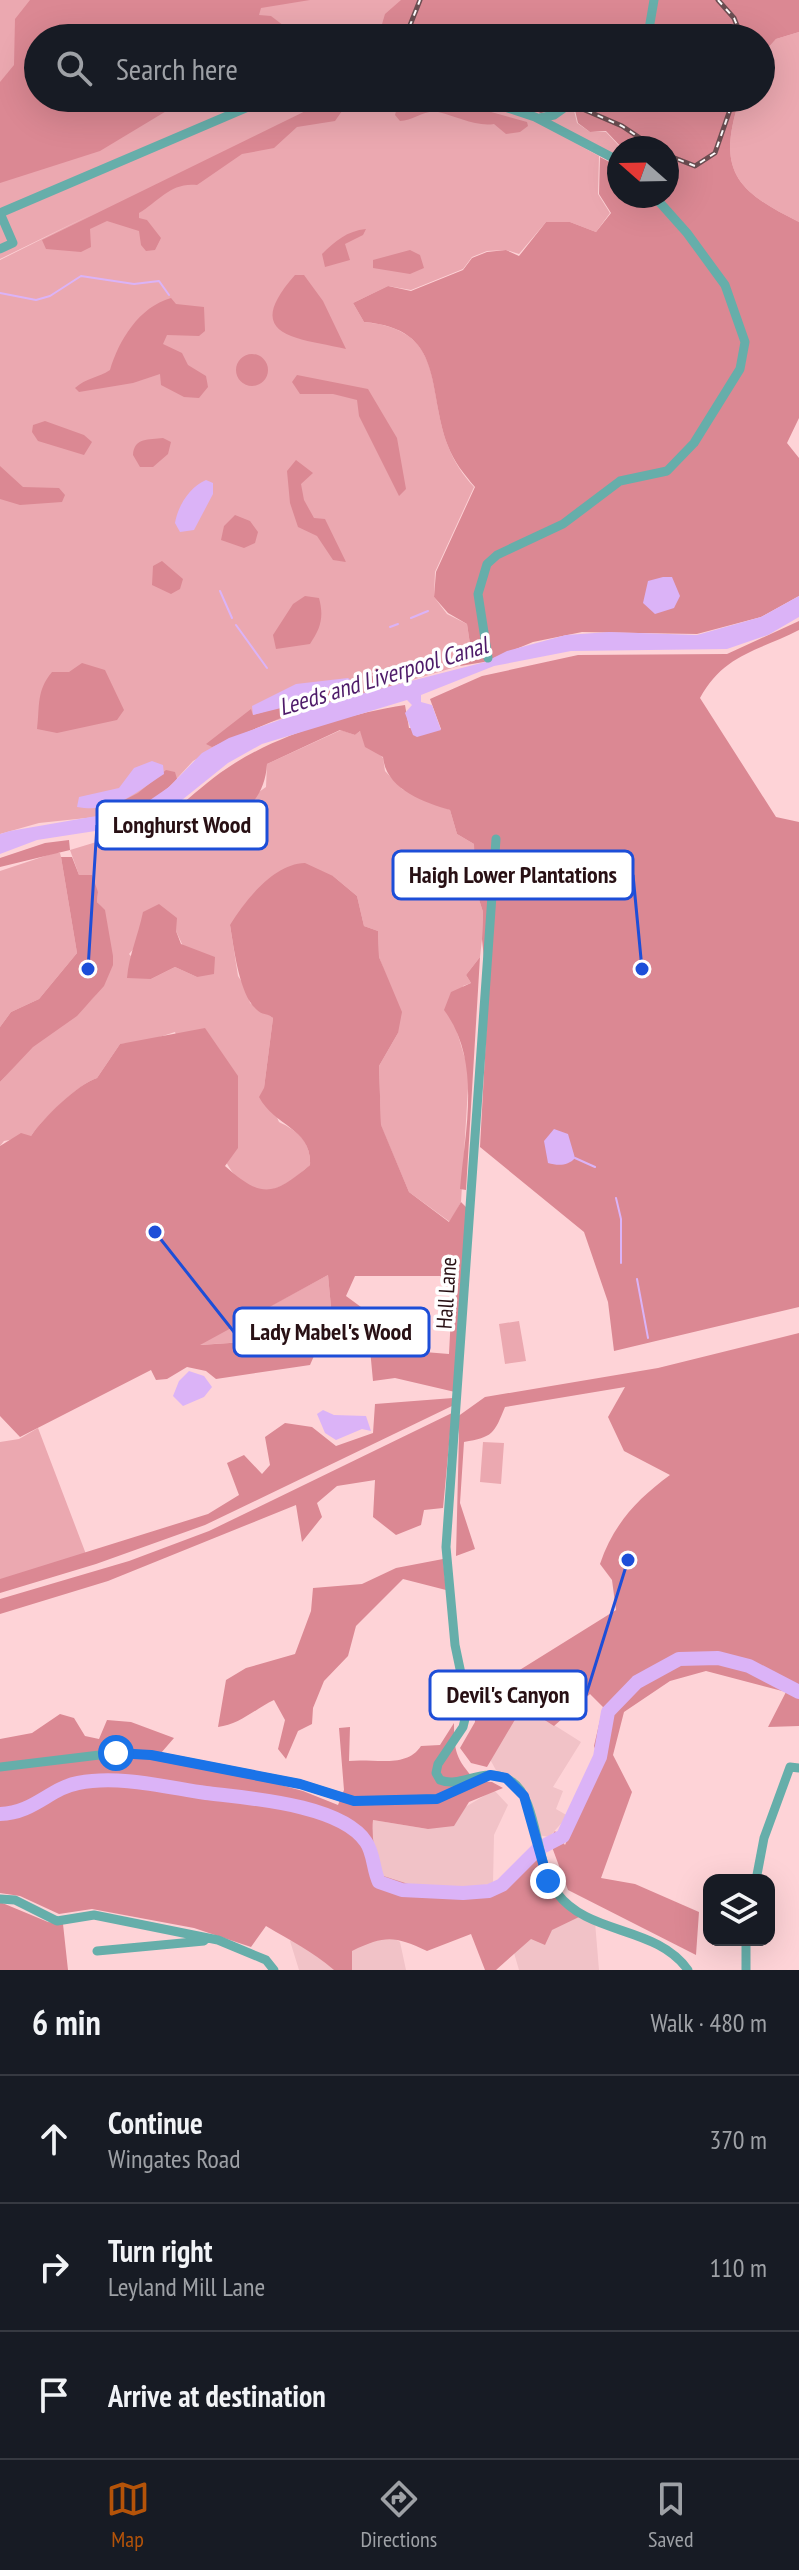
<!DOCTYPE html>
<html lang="en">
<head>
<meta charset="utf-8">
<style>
  body { margin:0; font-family:"PT Sans Narrow",sans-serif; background:#20242c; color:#f1f3f6 }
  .controls { position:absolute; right:24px; bottom:24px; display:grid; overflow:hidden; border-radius:16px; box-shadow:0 8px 32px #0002 }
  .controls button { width:72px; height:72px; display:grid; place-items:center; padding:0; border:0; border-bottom:2px solid #363941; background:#171b24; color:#f1f3f6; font:40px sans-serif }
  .compass { position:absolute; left:607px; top:136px; width:72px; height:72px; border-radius:50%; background:#171b24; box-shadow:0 8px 32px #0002; rotate:290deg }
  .stop { position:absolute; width:24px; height:24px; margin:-18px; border:6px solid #1a73e8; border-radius:50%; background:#fff }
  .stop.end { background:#1a73e8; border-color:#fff; box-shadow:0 2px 8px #0008 }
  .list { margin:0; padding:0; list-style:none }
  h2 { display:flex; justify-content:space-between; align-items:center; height:104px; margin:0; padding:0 32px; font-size:34px }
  h2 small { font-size:26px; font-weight:400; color:#9ea1a6 }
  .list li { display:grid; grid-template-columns:52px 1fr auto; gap:24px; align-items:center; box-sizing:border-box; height:128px; padding:0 32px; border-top:2px solid #363941 }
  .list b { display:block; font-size:30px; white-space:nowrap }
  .list p { margin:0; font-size:26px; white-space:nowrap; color:#9ea1a6 }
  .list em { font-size:26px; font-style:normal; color:#9ea1a6 }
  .icon { flex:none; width:44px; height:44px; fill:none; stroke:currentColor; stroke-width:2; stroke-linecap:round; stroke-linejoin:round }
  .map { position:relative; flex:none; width:799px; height:1970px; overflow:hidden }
  .search { position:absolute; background:#171b24; box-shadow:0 8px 32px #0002; left:24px; right:24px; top:24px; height:88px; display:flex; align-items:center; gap:20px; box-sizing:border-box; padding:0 28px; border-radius:44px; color:#9ea1a6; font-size:30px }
  .sheet { height:488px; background:#171b24 }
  nav { display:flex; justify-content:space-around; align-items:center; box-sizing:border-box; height:112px; border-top:2px solid #363941; background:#171b24; font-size:22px; color:#9ea1a6 }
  nav a { display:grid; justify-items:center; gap:4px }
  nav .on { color:#b45309 }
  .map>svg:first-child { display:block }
  .built { fill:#f1c2c7 }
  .green { fill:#eba8b0; fill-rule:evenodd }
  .forest { fill:#db8893; fill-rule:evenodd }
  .water { fill:#dbb3f7 }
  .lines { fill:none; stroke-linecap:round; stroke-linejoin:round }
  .stream { stroke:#dbb3f7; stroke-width:2 }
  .river { stroke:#dbb3f7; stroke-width:14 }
  .minor { stroke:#66aeaa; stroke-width:9 }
  .rail-casing { stroke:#6c4e52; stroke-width:5 }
  .rail { stroke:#fff; stroke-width:2; stroke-dasharray:6; stroke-linecap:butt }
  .route { stroke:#1a73e8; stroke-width:10 }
  .labels { text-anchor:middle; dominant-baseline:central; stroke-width:7; stroke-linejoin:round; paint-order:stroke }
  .street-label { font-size:22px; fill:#281014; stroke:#fff }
  .water-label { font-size:24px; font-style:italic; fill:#4e1b69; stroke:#fff }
  .leader { fill:none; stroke:#1d4ed8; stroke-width:3 }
  .callout-dot { fill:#1d4ed8; stroke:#fff; stroke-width:3 }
  .callout { fill:#fff; stroke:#1d4ed8; stroke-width:3 }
  .callout-label { font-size:24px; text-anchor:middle; font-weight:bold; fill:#281014 }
</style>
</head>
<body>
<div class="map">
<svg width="799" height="1970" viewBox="0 0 799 1970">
  <rect width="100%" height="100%" fill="#fed3d7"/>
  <path class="built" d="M506,1687L535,1713L581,1742L553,1787L563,1791L556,1809L568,1816L549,1837L538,1835L524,1789L517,1780L497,1772L475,1732Z
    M494,1790L508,1805L494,1835L493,1884L427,1890L374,1874L377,1850L371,1839L373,1820L428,1829Z
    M571,1912L595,1922L599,1970H519L509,1936Z
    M323,1918L381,1930L400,1942L406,1970H299L290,1941Z"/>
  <path class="green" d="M0,0H656L646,38H38V98H584L573,106L577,123L590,132H606L621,148L619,166L573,142L599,156L598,194L610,213L596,232L570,222H546L519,254L506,250L487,251L472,257L463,269L411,290L388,286L353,303L364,322C447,330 426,388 448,446C454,462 463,475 474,487L435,572L434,597L447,614L467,624L470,644L459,666L251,728L193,761L169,787L124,814L39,823L0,834V260L92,214L0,259Z
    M799,32V222C736,191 716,171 740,98H761V56L776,39Z
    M341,730L355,735L360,731L383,758L385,771L402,789L450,810L457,834L474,844L475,887L483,912L482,939L480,957L466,975L471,983L463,986L455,1025L469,1072L461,1202L450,1222L409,1192L381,1126L379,1066L398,1033L393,994L379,957L378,931L364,926L357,896L333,876L230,925L238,976L247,990L250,1003L273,1018L264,1088L279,1122C298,1131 311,1142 310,1165C294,1179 273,1198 249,1188C218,1173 188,1066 175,1032L144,1042L120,1044L97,1078C78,1084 43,1119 31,1136L4,1141L0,1146V1082C11,1070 22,1056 34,1045C74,1013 120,996 107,936C105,922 107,912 97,902L98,892L79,875L70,850L126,833L136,846L174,831L207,829L266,787L267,764ZM176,931L197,977L175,967L151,979L129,954L137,945Z
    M54,853H60L61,857L77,953L39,999L11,1012L0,1027V871Z
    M328,1275L332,1318L307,1338L198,1345Z
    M519,1321L526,1361L505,1364L499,1324Z
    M38,1428L89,1562L0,1591V1442L19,1439Z
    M483,1442L504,1443L501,1484L480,1482Z"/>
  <path class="forest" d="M30,0H310L261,8L259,15L271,16L292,32L347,36L364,27L380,31L385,14L401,0H799V32L776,39L761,56V38H38V98H188L100,151L0,183V82L14,65L15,19Z
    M332,98L360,100L342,111L335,121L297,127L274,148L242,154L197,185C171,182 159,201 139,213V218L147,220L161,238L155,250L146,251L141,245L139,231L107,221L90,229L91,247L81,252L46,249L42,240Z
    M441,98L527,122L528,126L520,132L506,134L494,124C476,127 456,116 438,112C425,109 413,121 400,121L395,115L399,100Z
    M497,98H740C716,171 736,191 799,222V418L787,443L799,458V596L761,617L697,634L582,632L533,642L484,662L460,666L470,644L467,624L448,613L434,597L436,572L475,487C464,474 454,462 448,446C426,388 446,329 364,322L353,303L388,286L411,291L463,270L472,258L487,252L506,250L519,256L546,222H570L596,232L611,213L599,194L600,157L619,167V196H667V148H622L606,131L590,132L578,123L574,106L568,102L541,108Z
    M366,229L363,235L345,244L350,260L325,267L322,254C335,241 347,231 366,229Z
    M410,250L420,255L424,268L410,274L373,268V260Z
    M295,275H304L323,301L346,349C297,338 240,337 295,275Z
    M171,298L176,304L204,307L205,331L199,336L167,335L163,344L182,353L188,365L206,376L208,387L199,398L184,397L161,385L160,374L133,383L79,392L75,388C86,378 98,378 110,370C119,340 139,307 171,298Z
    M236 370a16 16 0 1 1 32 0a16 16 0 1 1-32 0Z
    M297,375L368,389L397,438L406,489L399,496L359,416L357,400L333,394H300L292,382Z
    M45,421L84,435L92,442L84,455L38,441L32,432L33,425Z
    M163,438L171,442L168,454L153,467H140L133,455C134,437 149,440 163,438Z
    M296,460L313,473L301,484L304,500L314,518L325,519L346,562L333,560L317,536L298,527L290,503L287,471Z
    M0,466L23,487L59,488L65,495L62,502L20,505L0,499Z
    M235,515L250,521L258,532L255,543L244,548L221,540L224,526Z
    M162,561L183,579L180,589L171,594L152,585L153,566Z
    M305,596L319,598C324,617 321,628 310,644L276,649L273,635L293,604Z
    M799,621V630C758,651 724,654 700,698L776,817L799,822V1307L614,1351L608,1302L584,1232L480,1147L488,999L482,939L483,912L475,887L474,844L457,834L450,810C423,802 386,789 383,757L365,747L360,731L355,735L340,730L267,764C265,799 242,819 208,829C198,832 187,828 176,831C163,833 149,842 135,846L126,833C177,818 193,789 235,763C283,733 349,714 405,705L409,728L441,729L430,699L482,676L578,655L727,654Z
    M82,663L105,670L124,710L117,720L57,733L37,729C40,706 36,691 52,672H69Z
    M370,676L388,677L399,683L290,714L212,747L206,744L251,709L253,715C273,710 289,702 308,695C328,687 352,689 370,676Z
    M166,770L175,772L177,779C161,796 139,811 116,815L115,805L138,793Z
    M69,840L70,850L0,867V858L45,843Z
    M61,857H72L79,875H92L98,892L97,902L105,910L113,956V965L104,986L77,1016L33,1047L0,1082V1027L11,1012L39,999L77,953Z
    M305,863L333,876L357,896L364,926L378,931L379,957L402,1012L398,1033L379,1066L381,1125L409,1192L449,1222L461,1202L470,1211L455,1392L395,1378L373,1381L370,1349H317L310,1365L216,1379L206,1371L187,1367L167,1379L156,1380L151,1370L20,1437L0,1416V1146L21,1133L31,1136C43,1118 78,1084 97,1078L120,1044L205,1028L238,1076V1148L225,1166C262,1199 273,1196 310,1165C312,1128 275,1127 259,1097L264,1088L273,1018C267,1013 262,1015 257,1010C239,995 234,948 230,925C246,900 273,864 305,863ZM328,1275L332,1318L307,1338L200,1345ZM355,1276H453L449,1354L400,1350L380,1321L346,1296Z
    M159,904L177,918L176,931L181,944L215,957L214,974L197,977L175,967L151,979L127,978C129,955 138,936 143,912Z
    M480,957L466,1190L460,1189C465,1130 482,1061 444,1010L451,992L471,983L466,975Z
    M799,1333V1726L768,1727L786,1692L706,1671L670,1681L624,1712L613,1755L632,1792L601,1878L635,1884L699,1912L696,1955L568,1890L549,1839L555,1831L565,1845L601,1765L594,1746L603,1707L590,1694L554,1726L523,1706L487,1767L471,1763L460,1748L475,1722L474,1692L489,1689L616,1610L612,1580L600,1564C613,1525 637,1499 670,1475L624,1451L608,1417L625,1387L505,1407C494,1434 493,1437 464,1442L460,1503L475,1549L456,1556L459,1434L457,1417L485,1397L658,1368Z
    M453,1398L452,1406L205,1525L96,1564L0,1593V1579L208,1514L239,1495L227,1463L244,1455L262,1474L270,1465L265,1437L285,1423L312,1427L336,1446L373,1433L375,1404Z
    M452,1413L443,1508L424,1510L421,1525L396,1535L373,1517L375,1480L337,1486L317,1503L322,1517L302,1542L296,1505L108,1581L0,1614V1599L129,1561L209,1531Z
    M443,1559L446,1590L403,1579L356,1626L348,1656L324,1681L313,1708L312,1724L298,1731L286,1759L278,1749L285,1720L274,1700C255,1709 239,1725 218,1727L226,1680L246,1668L295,1654L311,1611L313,1588L362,1584L396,1568Z
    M60,1714L74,1718L85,1736L99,1739L107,1720L131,1722L174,1738L161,1753L303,1791L338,1805L344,1790L339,1728L350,1727L349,1761C374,1758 406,1769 421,1746L440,1745L454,1723C454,1752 456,1759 476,1781L492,1782L503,1788L469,1802L454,1826L428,1829L373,1820C371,1840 377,1854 374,1873L427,1890L487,1887L537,1858L556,1897L579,1917L552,1930L545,1945L531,1939L496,1970H485L471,1934L427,1951C394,1936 386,1935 352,1951V1970H334C312,1951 291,1941 266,1926L251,1947L194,1928L92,1909L59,1914L20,1896L0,1893V1739L32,1733Z
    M0,1902L48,1922L63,1924L68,1970H0Z"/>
  <path class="water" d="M206,480L213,483V494L194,530L180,532L175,523C178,505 190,487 206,480Z
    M663,577H672L680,596L674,608L655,614L643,603L648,581Z
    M799,596V617L768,635L727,649L571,651L494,666L421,695V702L432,705L441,730L417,737L413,735L405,713L412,705L407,700L262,744L228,763L167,812L147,823L37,840L0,854V834L10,831L137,809L169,787L202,753L229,738L333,701L485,662L507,651L566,635L609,632L697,635L761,617Z
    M348,678L353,682L349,686L309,694L281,708L253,715L252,706L296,684Z
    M152,761L163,765L164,774C136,792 114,814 77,807L79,797L119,788L134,768Z
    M554,1129L568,1134L575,1158C568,1166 558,1166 548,1163L544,1141Z
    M189,1371L204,1376L212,1387L204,1397L183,1406L173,1396L179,1381Z
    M323,1410L334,1415L366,1416L371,1431L362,1429L336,1440L325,1433L317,1414Z"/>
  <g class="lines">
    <path class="stream" d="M0,293L36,300L50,296L81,276L134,284L159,281L169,295
      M220,591L232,618
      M411,618L428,611
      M236,625L267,668
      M390,627L398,624
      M575,1158L595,1167
      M616,1198L621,1219V1263
      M637,1279L648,1338"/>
    <path class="river" d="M0,1814C34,1813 50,1788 78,1783C119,1775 165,1787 206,1793C246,1798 341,1804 366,1842C374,1853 373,1870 379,1882L402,1890L463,1893L489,1891L502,1885L538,1849L563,1836L600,1757L608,1712L637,1682L679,1659L718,1658L749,1666L799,1692"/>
    <path class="minor" d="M642,38L649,29L654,0
      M478,98L535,117L619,161
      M540,118L554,115L578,98
      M0,213L269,98
      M0,213L13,243L0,249
      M488,658L478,594L487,564L497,555L563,524L620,481L667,471L694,443L740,369L745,342L725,285L687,233L654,196
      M496,839L446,1547L455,1645L468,1707L463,1727L438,1764L436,1773L440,1780C462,1789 484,1764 511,1781C538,1797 535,1865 557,1893C589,1936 656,1925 688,1970
      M0,1767L116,1753L151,1755L300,1784L354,1801L437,1799L490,1775
      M756,1880L764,1838L790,1767L799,1768
      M0,1899L15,1900L57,1921L94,1915L218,1940L266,1960L274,1970
      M746,1940V1970
      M97,1951L204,1941"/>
    <g class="rail-casing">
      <path id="rail" d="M718,0L734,18L742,38
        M405,38L420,0
        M494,98L541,110L571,104L622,126L655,148
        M667,155L695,166L715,153L734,98"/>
    </g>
    <use href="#rail" class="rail"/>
  </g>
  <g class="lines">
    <path class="route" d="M116,1753L151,1755L300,1784L354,1801L437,1799L490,1775L506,1778L524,1796L548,1881"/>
  </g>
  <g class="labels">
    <g class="street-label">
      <text transform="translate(446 1293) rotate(-86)">Hall Lane</text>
    </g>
    <g class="water-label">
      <text transform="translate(383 676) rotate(-17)">Leeds and Liverpool Canal</text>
    </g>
  </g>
  <path class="leader" d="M88 969L97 825M642 969L633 875M155 1232L234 1332M628 1560L586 1695"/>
  <g class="callout-dot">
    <circle cx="88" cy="969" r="8"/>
    <circle cx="642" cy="969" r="8"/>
    <circle cx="155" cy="1232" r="8"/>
    <circle cx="628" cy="1560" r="8"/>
  </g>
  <g class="callout">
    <rect x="97" y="801" width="170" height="48" rx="8"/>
    <rect x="393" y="851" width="240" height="48" rx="8"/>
    <rect x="234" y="1308" width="195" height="48" rx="8"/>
    <rect x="430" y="1671" width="156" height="48" rx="8"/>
  </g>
  <g class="callout-label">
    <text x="182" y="833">Longhurst Wood</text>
    <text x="513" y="883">Haigh Lower Plantations</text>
    <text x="331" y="1340">Lady Mabel's Wood</text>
    <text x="508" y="1703">Devil's Canyon</text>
  </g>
</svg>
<div class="controls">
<button><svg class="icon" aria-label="layers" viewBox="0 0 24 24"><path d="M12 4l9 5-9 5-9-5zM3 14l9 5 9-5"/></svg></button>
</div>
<svg class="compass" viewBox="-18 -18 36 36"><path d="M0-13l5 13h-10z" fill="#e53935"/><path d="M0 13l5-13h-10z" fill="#9ea1a6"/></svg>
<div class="stop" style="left:116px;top:1753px"></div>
<div class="stop end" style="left:548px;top:1881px"></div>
<div class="search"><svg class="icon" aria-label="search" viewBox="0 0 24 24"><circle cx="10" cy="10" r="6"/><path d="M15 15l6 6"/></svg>Search here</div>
</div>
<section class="sheet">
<h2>6 min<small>Walk · 480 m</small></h2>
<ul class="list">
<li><svg class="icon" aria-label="ahead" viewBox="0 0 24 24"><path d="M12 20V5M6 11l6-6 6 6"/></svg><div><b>Continue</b><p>Wingates Road</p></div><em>370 m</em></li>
<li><svg class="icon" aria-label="right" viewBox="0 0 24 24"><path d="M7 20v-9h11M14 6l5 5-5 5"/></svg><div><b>Turn right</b><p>Leyland Mill Lane</p></div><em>110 m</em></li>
<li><svg class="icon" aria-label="arrive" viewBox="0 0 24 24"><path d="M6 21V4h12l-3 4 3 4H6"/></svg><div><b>Arrive at destination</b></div></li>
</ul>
</section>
<nav>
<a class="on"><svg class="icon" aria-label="map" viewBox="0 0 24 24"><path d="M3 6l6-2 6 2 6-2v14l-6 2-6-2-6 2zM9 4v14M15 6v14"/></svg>Map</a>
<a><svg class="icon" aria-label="directions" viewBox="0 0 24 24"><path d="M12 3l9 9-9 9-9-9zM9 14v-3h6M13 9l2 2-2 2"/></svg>Directions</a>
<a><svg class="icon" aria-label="saved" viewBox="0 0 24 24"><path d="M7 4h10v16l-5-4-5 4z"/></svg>Saved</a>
</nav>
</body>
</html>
